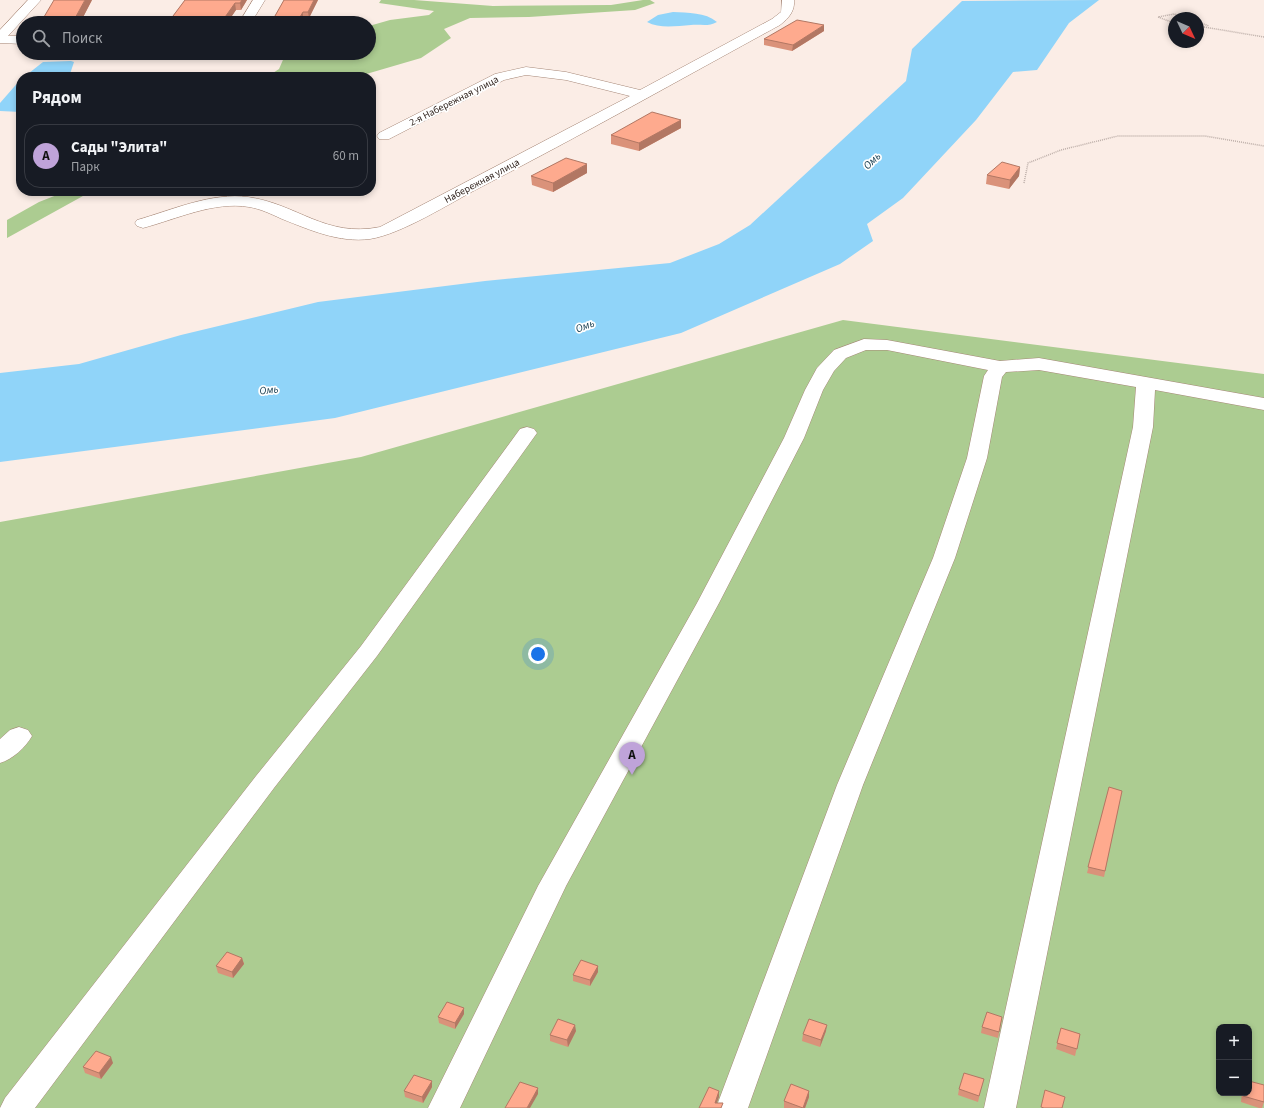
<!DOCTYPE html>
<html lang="ru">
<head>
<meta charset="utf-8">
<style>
  body { margin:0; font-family:"Source Sans 3",sans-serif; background:#20242c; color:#f1f3f6 }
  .controls { position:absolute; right:12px; bottom:12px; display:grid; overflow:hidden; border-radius:8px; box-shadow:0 2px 6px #0003 }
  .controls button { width:36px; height:36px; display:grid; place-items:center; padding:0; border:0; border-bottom:1px solid #363941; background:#171b24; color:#f1f3f6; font:20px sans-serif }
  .compass { position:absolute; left:1168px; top:12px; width:36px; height:36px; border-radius:50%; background:#171b24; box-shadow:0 2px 6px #0003; rotate:134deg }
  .you { position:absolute; left:538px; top:654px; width:14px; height:14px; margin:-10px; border:3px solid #fff; border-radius:50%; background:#1a73e8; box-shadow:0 0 0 6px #1a73e833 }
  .badge { display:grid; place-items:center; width:26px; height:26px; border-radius:50%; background:#bfa3d9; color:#111; font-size:13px; font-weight:700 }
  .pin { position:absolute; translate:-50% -33px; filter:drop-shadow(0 1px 2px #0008) }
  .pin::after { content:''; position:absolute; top:21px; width:14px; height:12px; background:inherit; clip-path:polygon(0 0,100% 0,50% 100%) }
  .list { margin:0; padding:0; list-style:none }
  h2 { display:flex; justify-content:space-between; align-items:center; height:52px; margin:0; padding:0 16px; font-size:17px }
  h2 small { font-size:13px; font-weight:400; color:#9ea1a6 }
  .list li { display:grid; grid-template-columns:26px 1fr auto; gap:12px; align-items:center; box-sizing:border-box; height:64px; margin:0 8px 8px; padding:0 8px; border:1px solid #363941; border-radius:16px }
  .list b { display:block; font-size:15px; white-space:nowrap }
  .list p { margin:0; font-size:13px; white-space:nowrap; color:#9ea1a6 }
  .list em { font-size:13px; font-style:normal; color:#9ea1a6 }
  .icon { flex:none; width:22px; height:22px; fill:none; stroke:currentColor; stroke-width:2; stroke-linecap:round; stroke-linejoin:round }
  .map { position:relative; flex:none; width:1264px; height:1108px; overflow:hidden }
  .search { position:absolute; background:#171b24; box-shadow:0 2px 6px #0003; left:16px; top:16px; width:360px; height:44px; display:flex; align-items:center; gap:10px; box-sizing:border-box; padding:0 14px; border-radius:22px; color:#9ea1a6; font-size:15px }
  .panel { position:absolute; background:#171b24; box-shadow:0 2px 6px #0003; left:16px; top:72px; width:360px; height:124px; border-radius:16px }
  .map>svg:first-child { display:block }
  .green { fill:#accc91; fill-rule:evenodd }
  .water { fill:#90d4f9 }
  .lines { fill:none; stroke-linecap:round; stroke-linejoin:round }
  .minor-casing { stroke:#a68777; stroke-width:1 }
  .path { stroke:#bcaea8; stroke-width:1.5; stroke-dasharray:1 1; stroke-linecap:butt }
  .minor { fill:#fff; fill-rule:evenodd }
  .wall { fill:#da927a }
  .shaded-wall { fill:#b27763 }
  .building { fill:#feaa8e; stroke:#b27763 }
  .labels { text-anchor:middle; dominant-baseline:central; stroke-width:3.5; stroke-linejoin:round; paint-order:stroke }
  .far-street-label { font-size:10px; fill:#2b1e18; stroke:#fff }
  .far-water-label { font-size:11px; font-style:italic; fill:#133a4d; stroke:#fff }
</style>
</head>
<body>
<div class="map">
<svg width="1264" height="1108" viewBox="0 0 1264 1108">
  <rect width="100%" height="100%" fill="#fbede6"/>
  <path class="green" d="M381,0H414L493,6L611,5L643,0H650L655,3L635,10L529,17L470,18L444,29L451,38L421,58L356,77H267L279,69L286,53H369V26L390,20L429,15L434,11L379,3Z
    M67,191H92L7,238V220L39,202Z
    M843,320L1264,374V1108H0V522L361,457ZM1219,1027H1249V1093H1219Z"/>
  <path class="water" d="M1099,0L1069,23L1037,70L1013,72L976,120L903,198L867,224L873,241L840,264L681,333L335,418L0,462V373L79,364L181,335L318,302L485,281L670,263L719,244L750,225L906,81L912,49L962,1Z
    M673,12C688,13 705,12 717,22C708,27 701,24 691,25C676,26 660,29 647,22L658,15Z
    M71,61L74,62L69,77H24L43,62Z
    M21,79V112L0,111V103Z"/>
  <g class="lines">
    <g class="minor-casing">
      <path id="minor" d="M28,0H41L8,36H23V44L0,43V30Z
        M253,0H265L251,23H239Z
        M782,0H794C795,11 789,18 780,25C681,79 582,135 481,187C450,203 402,234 370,239C339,243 310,230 282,219C271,214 261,209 249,207C214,201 177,219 143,228L137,226L135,223L137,220C172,210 212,192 248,197C298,204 325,238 380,227L630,96L566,80L526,75L504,80L389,139H379L377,136L379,133L495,74L526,67L566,72L640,90L772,19L781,12Z
        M864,339L887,340L1000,361L1039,358L1264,398V410L1155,390L1153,427L1016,1108H984L1133,427L1136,387L1039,370L1006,372L1002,377L987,458L955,558L863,785L748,1108H716L837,785L933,558L967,458L984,376L988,370L887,350H866L846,358L834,371L823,390L804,438L719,603L566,886L460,1108H428L538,886L697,603L784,438L805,390L817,368L834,350Z
        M527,427L534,429L537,433L377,656L274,788L35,1108H0L5,1098L256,776L361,646L520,429Z
        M19,727L28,730L32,736C25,748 13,759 0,763V739L10,730Z"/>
    </g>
    <path class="path" d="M1198,22L1209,26
      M1174,23L1158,17L1174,14L1186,18
      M1198,26L1264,37
      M1024,183L1028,163L1061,150L1118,136H1205L1264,146"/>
    <use href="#minor" class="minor"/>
  </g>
  <path class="wall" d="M92,0L80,23H41V22Z
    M185,0H247L241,10H236L227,23H170V20Z
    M284,0H318L309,18H303L301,23H271Z
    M824,31L792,51L764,45V39Z
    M681,120V128L639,151L611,144V135Z
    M1020,167L1019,176L1009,189L986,184L987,175Z
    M587,173L553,192L532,185L531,176Z
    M1109,787L1122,791L1104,877L1087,873Z
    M242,958L244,964L233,978L218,973L216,966Z
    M598,966V972L590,986L573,981V975Z
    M464,1008V1014L455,1029L439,1023L438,1017Z
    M1002,1017L998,1038L981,1033L982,1027Z
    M1061,1028L1080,1034L1075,1056L1056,1049Z
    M576,1031L568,1047L550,1041V1035Z
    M826,1031L820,1047L802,1041L803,1034Z
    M113,1063L101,1079L85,1073L83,1067Z
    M432,1081V1087L423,1103L405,1097L404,1091Z
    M982,1085L978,1102L958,1095L959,1089Z
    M809,1091V1097L805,1108H784V1101Z
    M1242,1093H1249L1264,1102L1262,1108H1259L1241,1102Z"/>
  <path class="shaded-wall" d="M85,0H92L80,23H74L73,22Z
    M242,0H247L241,10L240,3Z
    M314,0H318L309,18L308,12Z
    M235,3L236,10L227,23H223V20Z
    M303,12V18L301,23L300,17Z
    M296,17L297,23H293Z
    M824,25V31L792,51L793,45Z
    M681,120V128L639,151V143Z
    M587,164V173L553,192V183Z
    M1020,167L1019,176L1009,189L1010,180Z
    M242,958L244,964L233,978L232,972Z
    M598,966V972L590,986V980Z
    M464,1008V1014L455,1029V1023Z
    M575,1025L576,1031L568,1047L567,1040Z
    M827,1025L826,1031L820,1047L821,1040Z
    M111,1057L113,1063L101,1079L99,1073Z
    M432,1081V1087L423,1103L422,1097Z
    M538,1088V1094L530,1108H527Z
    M719,1091V1097L715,1108V1103Z
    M809,1091V1097L805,1108H803Z"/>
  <path class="building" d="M54,0H85L73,22H41Z
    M185,0H242L240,3H235L223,20H170Z
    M284,0H314L308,12H303L300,17H296L293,23H271Z
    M797,20L824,25L793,45L764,39Z
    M652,112L681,120L639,143L611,135Z
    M566,158L587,164L553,183L531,176Z
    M1002,162L1020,167L1010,180L987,175Z
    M1109,787L1122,791L1105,871L1088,867Z
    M227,952L242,958L232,972L216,966Z
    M581,960L598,966L590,980L573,975Z
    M447,1002L464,1008L455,1023L438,1017Z
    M987,1012L1002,1017L999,1032L982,1027Z
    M558,1019L575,1025L567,1040L550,1035Z
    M809,1019L827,1025L821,1040L803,1034Z
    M1061,1028L1080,1034L1077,1049L1057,1043Z
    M96,1051L111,1057L99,1073L83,1067Z
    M964,1073L984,1079L979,1096L959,1089Z
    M414,1075L432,1081L422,1097L404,1091Z
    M1249,1081L1264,1085V1102L1243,1096L1244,1093H1249Z
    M520,1082L538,1088L527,1108H505Z
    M791,1084L809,1091L803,1108L784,1101Z
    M709,1087L719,1091L715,1103H723L721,1108H699Z
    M1045,1090L1065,1097L1062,1108H1044L1041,1107Z"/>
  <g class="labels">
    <g class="far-street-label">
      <text transform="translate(454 101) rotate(-27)">2-я Набережная улица</text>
      <text transform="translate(482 181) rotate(-28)">Набережная улица</text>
    </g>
    <g class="far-water-label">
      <text transform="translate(872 161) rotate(-43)">Омь</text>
      <text transform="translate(585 326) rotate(-21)">Омь</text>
      <text transform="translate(269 390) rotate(-6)">Омь</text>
    </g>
  </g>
</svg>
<div class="controls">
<button>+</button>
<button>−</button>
</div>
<svg class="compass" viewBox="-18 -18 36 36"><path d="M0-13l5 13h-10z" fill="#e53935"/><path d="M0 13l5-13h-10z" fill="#9ea1a6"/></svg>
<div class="you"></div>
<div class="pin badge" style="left:632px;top:775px">A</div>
<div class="search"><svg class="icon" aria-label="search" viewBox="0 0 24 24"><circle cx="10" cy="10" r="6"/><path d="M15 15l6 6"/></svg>Поиск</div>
<section class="panel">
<h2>Рядом<small></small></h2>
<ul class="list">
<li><span class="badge">A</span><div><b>Сады &quot;Элита&quot;</b><p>Парк</p></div><em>60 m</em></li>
</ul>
</section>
</div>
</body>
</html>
